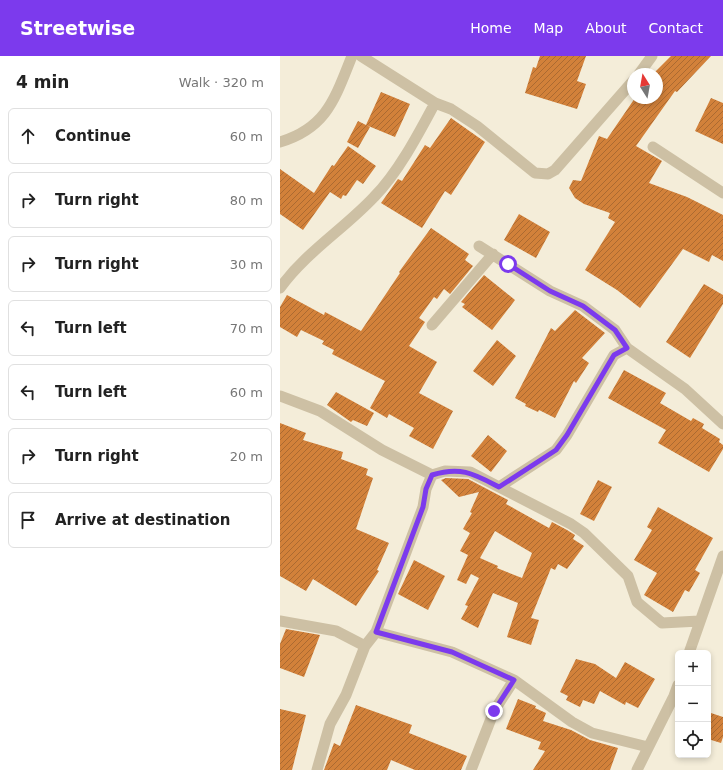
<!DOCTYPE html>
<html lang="en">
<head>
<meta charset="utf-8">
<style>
  body { margin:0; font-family:"DejaVu Sans",sans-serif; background:#f2f2f2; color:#222 }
  .controls { position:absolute; right:12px; bottom:12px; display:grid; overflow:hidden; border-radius:6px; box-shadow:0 2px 6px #0003 }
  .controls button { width:36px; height:36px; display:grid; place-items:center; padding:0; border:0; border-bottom:1px solid #e0e0e0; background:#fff; color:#222; font:20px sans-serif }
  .compass { position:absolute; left:347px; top:12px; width:36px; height:36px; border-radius:50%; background:#fff; box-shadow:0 2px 6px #0003; rotate:349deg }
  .stop { position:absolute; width:12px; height:12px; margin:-9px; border:3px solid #7c3aed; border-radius:50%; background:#fff }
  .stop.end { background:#7c3aed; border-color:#fff; box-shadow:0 1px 4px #0008 }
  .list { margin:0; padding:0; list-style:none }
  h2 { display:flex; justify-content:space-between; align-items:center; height:52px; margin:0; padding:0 16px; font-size:17px }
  h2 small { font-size:13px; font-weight:400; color:#767676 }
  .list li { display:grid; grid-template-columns:26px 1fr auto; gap:12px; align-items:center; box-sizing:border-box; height:56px; margin:0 8px 8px; padding:0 8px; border:1px solid #e0e0e0; border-radius:6px }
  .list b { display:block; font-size:15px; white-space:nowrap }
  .list em { font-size:13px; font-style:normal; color:#767676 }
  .icon { flex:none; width:22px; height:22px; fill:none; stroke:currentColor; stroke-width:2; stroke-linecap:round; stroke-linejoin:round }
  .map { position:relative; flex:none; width:443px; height:714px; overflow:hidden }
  header { display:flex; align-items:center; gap:24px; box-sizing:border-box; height:56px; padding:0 20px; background:#7c3aed; color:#fff }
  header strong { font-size:19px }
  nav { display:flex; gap:22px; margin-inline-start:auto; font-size:14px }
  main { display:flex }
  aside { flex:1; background:#fff }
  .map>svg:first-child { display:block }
  .building { fill:url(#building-hatch); fill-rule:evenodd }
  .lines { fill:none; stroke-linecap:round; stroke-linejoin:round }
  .minor { stroke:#cdc0a4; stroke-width:11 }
  .route { stroke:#7c3aed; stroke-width:5 }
</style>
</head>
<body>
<header>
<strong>Streetwise</strong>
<nav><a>Home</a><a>Map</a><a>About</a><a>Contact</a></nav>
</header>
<main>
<aside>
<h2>4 min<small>Walk · 320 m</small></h2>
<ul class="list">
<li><svg class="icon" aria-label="ahead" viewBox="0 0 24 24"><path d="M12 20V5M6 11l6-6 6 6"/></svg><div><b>Continue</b></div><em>60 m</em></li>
<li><svg class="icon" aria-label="right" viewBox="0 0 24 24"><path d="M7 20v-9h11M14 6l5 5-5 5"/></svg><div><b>Turn right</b></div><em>80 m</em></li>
<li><svg class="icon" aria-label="right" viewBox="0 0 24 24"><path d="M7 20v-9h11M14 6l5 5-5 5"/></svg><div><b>Turn right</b></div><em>30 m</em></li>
<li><svg class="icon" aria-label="left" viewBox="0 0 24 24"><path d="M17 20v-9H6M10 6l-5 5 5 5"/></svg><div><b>Turn left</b></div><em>70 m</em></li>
<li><svg class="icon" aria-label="left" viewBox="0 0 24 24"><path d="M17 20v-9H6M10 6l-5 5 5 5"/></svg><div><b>Turn left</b></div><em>60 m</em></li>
<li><svg class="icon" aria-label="right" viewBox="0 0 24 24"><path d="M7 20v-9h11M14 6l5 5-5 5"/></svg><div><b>Turn right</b></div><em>20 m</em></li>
<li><svg class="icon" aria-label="arrive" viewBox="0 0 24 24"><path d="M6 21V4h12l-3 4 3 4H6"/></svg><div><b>Arrive at destination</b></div></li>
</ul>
</aside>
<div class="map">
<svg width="443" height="714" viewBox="0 0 443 714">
  <defs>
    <pattern id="building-hatch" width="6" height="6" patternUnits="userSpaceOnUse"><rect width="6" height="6" fill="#d2813a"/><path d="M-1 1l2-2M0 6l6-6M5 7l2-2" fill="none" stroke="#ab6a31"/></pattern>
  </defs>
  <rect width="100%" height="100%" fill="#f4edd9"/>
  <path class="building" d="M260,0H306L297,25L306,28L297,53L245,37L253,11L256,12Z
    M391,0H431L397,36L395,35L356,90L382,105L369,127L407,141L443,159V205L432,199L429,206L403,193L360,252L337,234L305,214L335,166L328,162L330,157L304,148L295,142L289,132L293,124L301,125L319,80L327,83L355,42H377V18H373Z
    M101,36L130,48L115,81L86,69Z
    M431,42L443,47V88L415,75Z
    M171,62L205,86L171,139L165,135L142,172L101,147L118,123L122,125L145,89L150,92Z
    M78,65L90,71L78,92L67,86Z
    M68,90L96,110L83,128L77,124L66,140L63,139L61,143L50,136L23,174L0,158V113L34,137L52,109L54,110Z
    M239,158L270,176L256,202L224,184Z
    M151,172L189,198L185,204L193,210L170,238L164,233L157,243L154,241L139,262L145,266L129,290L157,306L139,337L173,355L153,393L129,380L134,372L109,358L107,362L90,352L105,325L52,298L54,294L42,288L44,285L21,274L17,281L0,271V251L7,239L44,259L45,256L81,275L120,217L119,216Z
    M204,219L235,244L212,274L182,251L185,248L181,246Z
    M424,228L443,239V248L410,302L386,286Z
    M295,254L325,277L302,302L309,307L296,327L294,325L275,362L259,354L258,356L245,350L246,348L235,342L271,272L275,275Z
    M217,284L236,300L213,330L193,315Z
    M344,314L386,337L380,347L411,365L413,362L424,368L422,372L440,383L439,386L443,389V393L429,416L378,387L386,374L328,342Z
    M56,336L94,357L87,370L73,364L71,366L47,349Z
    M0,367L26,377L23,384L63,396L61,403L88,413L86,419L93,422L76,473L109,487L97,514L99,515L76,550L33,523L26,535L0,520Z
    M208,379L227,395L211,416L191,400Z
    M166,422L188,423L228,444L226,448L269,472L272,466L287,474L295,479L293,483L304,490L287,513L278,508L275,514L271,512L251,562L259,564L251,589L227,581L238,547L213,537L198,572L181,563L188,550L185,549L199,522L191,518L186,528L177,524L188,499L180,495L190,477L183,473L192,457L190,456L199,436L179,441L161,424ZM215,475L252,497L242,522L217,512L218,510L200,502Z
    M318,424L332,431L314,465L300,458Z
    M378,451L433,482L415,514L420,517L409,536L405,534L393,556L364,539L377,517L354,504L372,474L367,471Z
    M134,504L165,520L148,554L118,538Z
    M6,573L40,579L24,621L0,612V588Z
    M296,603L315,608L336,622L345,606L375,623L358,652L346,646L345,649L320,635L314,648L303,644L300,651L286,644L288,640L280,636Z
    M238,643L256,650L255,652L266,657L263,665L291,674L310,684L338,692L330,714H253L265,695L258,693L261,686L226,673Z
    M76,649L132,669L129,677L187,700L181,714H135L111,704L107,714H44L54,687L60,690Z
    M0,653L26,659L12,714H0Z
    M428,656L443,661V681L441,687L428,683Z"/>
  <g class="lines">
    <path class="minor" d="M81,0L155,47L171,53L197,70L255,117L268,118L275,114L353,25
      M359,18L372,0
      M0,86C47,72 55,42 72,0
      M373,91L443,137
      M199,190L270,235L303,250L335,274L347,292
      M0,232C26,196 64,173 94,141C118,117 139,77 155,47
      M152,269L213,198
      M0,340L40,355L102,394L152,419L165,415L190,416L291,468L304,477L348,520L357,546L382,567L419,565
      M219,431L276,394L287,379L334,299L347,292L405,333L443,368
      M0,565L56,575L85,590
      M96,576L172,596L234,624L292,666L312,677L368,691
      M409,597L443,500
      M37,714L50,668L66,639L85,590L96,576L143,451L146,433L152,419
      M191,714L214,655L234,624
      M357,714L394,640L398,629"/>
  </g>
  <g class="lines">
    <path class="route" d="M214,655L234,624L172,596L96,576L143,451L146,433L152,419C181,410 194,418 219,431L276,394L287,379L334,299L347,292L335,274L303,250L270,235L228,208"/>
  </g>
</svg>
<div class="controls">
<button>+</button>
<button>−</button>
<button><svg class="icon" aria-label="locate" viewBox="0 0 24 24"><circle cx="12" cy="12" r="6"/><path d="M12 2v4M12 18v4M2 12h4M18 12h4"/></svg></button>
</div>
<svg class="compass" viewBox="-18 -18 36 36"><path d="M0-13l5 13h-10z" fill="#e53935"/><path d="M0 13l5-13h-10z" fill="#767676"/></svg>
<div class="stop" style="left:228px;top:208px"></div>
<div class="stop end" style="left:214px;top:655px"></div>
</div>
</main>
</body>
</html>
